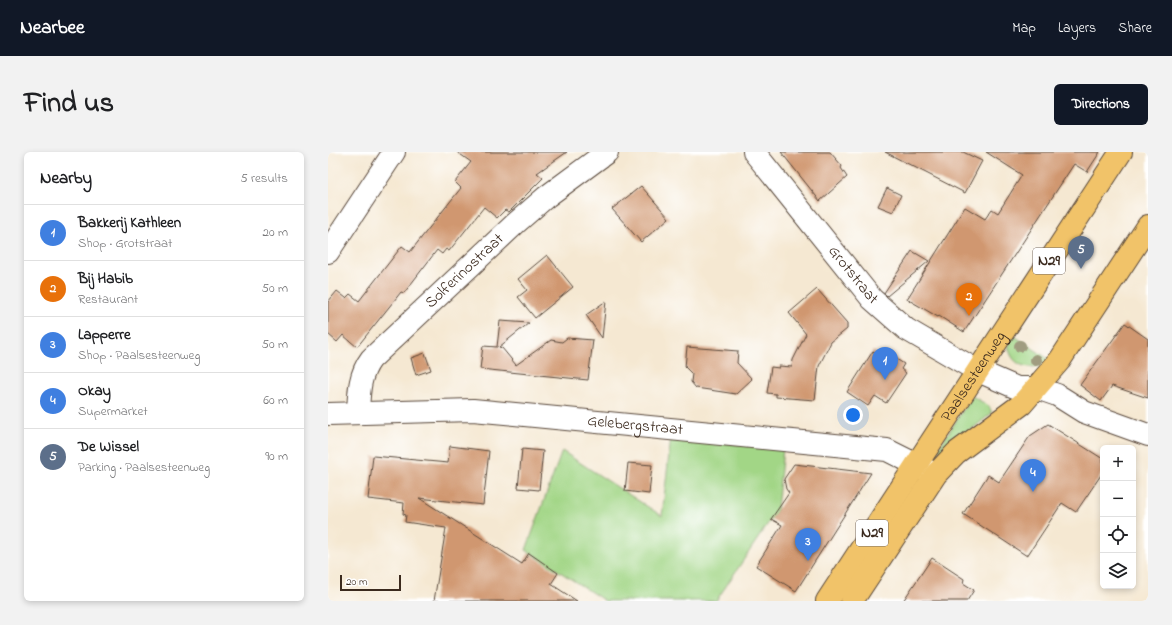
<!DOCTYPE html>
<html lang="en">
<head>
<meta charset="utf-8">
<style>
  body { margin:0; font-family:"Indie Flower",sans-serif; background:#f2f2f2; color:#202124 }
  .controls { position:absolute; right:12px; bottom:12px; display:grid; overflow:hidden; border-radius:6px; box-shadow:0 2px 6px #0003 }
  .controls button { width:36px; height:36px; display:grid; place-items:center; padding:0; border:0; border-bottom:1px solid #e0e0e0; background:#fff; color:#202124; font:20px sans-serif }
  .scale { position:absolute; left:12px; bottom:10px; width:61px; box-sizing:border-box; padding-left:4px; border:2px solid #3b2a1e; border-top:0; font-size:11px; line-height:14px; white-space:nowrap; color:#3b2a1e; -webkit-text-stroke:3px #fff; paint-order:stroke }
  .you { position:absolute; left:525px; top:263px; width:14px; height:14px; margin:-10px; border:3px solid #fff; border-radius:50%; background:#1a73e8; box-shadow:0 0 0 6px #1a73e833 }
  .badge { display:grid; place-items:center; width:26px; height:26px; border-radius:50%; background:#111827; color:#fff; font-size:13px; font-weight:700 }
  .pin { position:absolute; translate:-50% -33px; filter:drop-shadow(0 1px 2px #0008) }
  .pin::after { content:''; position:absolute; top:21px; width:14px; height:12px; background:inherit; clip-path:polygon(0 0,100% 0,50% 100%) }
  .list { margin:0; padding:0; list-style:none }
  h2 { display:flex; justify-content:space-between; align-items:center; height:52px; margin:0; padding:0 16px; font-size:17px }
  h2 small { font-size:13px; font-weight:400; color:#757577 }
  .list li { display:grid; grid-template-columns:26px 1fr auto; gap:12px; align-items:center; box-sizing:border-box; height:56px; padding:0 16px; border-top:1px solid #e0e0e0 }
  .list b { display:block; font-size:15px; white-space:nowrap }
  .list p { margin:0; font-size:13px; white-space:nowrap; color:#757577 }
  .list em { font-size:13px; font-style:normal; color:#757577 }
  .icon { flex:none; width:22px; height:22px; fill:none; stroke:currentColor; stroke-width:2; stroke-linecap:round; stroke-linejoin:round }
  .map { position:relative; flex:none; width:820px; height:449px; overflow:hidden; border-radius:6px }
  header { display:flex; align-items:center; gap:24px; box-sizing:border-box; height:56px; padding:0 20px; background:#111827; color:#fff }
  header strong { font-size:19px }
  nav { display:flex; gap:22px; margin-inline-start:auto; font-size:14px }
  .intro { display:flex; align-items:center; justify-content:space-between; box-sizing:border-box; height:96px; padding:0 24px }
  h1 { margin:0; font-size:28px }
  .button { padding:10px 18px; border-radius:6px; background:#111827; color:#fff; font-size:14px; font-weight:700 }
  main { display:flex; gap:24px; padding:0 24px }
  aside { flex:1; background:#fff; border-radius:6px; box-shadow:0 2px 6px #0003 }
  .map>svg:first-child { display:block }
  .green { fill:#a2d686; stroke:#6e8052 }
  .building { fill:#d0976f }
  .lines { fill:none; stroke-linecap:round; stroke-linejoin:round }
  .minor-casing { stroke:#574639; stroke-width:24 }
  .major-casing { stroke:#574639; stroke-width:24 }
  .minor { stroke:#fff; stroke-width:22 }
  .major { stroke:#f1c369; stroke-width:22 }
  .tree { fill:#a09c80 }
  .labels { text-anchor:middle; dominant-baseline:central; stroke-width:3; stroke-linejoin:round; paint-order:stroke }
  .shield { fill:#fff; stroke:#766a62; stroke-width:1 }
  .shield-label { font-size:15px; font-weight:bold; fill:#3b2a1e }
  .street-label { font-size:16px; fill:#3b2a1e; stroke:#fff }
</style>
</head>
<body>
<header>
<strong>Nearbee</strong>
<nav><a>Map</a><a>Layers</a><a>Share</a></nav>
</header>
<div class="intro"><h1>Find us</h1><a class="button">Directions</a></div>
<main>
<aside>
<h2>Nearby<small>5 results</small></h2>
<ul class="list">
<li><span class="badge" style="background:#3f7fe0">1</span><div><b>Bakkerij Kathleen</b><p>Shop · Grotstraat</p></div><em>20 m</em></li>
<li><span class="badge" style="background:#e8710a">2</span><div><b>Bij Habib</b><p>Restaurant</p></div><em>50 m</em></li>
<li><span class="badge" style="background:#3f7fe0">3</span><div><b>Lapperre</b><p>Shop · Paalsesteenweg</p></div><em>50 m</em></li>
<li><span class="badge" style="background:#3f7fe0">4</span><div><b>Okay</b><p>Supermarket</p></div><em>60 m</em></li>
<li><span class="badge" style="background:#5c6f8a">5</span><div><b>De Wissel</b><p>Parking · Paalsesteenweg</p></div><em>90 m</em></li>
</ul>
</aside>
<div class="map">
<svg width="820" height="449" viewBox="0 0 820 449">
  <rect width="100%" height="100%" fill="#fff"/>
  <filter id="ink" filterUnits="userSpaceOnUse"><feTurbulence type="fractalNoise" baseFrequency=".025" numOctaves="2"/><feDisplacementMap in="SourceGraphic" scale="8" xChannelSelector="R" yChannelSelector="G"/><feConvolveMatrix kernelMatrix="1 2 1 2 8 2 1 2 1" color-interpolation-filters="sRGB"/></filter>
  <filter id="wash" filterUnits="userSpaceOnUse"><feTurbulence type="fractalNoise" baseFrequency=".012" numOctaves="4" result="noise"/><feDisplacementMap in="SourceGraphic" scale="16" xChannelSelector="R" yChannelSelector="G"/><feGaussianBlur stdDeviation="0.9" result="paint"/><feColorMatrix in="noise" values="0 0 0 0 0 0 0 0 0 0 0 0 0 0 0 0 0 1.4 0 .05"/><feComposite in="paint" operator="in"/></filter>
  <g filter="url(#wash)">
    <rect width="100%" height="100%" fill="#f5e8d2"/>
    <path class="green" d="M682,181L722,208C699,225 674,209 682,181Z
      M644,244L661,254L664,261L615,300L610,297Z
      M343,285L455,297L449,358L388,449H277L198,398L234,299L334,364Z"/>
    <g id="blocks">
      <path class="building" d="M129,0H239L209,21L215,26L181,60L177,58L169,66L156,55L121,99L118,97L114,102L109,98L76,141L73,140L29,195L15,183L9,190L0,182V150L9,139L18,146L22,142L31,149L74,94L82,100L133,36L127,30L143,10Z
        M453,0H502L514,14L513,16L519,25L492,49Z
        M557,0H635L654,9L637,41Z
        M658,0H772L759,20L746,12L636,180L611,164L610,165L579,147L637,55L657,67L664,57L670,61L694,23Z
        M313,34L341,66L313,90L284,57Z
        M559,36L573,43L565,60L550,54Z
        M584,99L601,109L559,144L556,141Z
        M219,103L245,135L207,166L190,145L199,138L190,127Z
        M489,137L519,171V177L503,190L491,214L487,248L448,245V242L439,241L443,215L451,216V214L464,215L465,208L478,182L461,161Z
        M278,149L274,186L258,163Z
        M172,169L201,171L171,195L174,196L188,213L223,188L234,190L239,186L265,188L260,228L152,217L155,194L169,195Z
        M797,171L820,187V246L784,234L773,249L752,233Z
        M359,195L410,199L409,211L424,227L408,242L368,236L363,230L364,222L357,215Z
        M545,199L553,204L556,199L576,212L573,217L578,221L558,251L547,244L540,254L519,240Z
        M97,201L103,218L88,223L83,206Z
        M720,272L775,307V320L748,360L734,351L699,404L635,362L660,323L671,330L702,284Z
        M122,294L161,299L155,353L91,346L194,412L201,401L230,421L223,432L249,449H106L118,376L77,370L78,363L75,362L76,351L40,347L45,304L120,311Z
        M194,297L215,299L211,338L190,336Z
        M300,311L324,313L321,342L297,339Z
        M466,312L543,321L468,439L428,414L454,373L443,367L461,341L458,337L456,327Z
        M604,406L636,427L635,431L646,438L639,449H575Z"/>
    </g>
  </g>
  <g filter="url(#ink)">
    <use href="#blocks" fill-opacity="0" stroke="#574639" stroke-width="1"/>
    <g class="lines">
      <g class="minor-casing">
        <g id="minor">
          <path id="s1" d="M426,0L544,147L578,177L648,218L689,236H709L729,243L756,260L820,283"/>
          <path d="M0,100L66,0"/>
          <path id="s2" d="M30,260C31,241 31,223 43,207L188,71L218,45L279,0"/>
          <path id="s3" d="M0,262L145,258L559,298L605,321"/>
        </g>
      </g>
      <g class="major-casing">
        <g id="major">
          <path id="s4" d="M499,449L793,0"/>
          <path d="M524,449L608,322L628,301L694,252L732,208L820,74"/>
        </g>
      </g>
      <use href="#minor" class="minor"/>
      <use href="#major" class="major"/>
    </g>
    <g class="tree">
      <circle cx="692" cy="194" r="6"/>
      <circle cx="708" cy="208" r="6"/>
    </g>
  </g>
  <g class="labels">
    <g class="shield">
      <rect x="705" y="96" width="32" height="26" rx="3"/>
      <rect x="528" y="368" width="32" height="26" rx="3"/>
    </g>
    <g class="shield-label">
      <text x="721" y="109">N29</text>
      <text x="544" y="381">N29</text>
    </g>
    <g class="street-label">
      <text stroke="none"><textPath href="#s2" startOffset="184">Solferinostraat</textPath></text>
      <text stroke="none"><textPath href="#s1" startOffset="158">Grotstraat</textPath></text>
      <text stroke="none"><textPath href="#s4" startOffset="268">Paalsesteenweg</textPath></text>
      <text stroke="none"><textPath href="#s3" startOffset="308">Gelebergstraat</textPath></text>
    </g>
  </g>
</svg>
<div class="controls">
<button>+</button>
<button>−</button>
<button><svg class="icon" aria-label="locate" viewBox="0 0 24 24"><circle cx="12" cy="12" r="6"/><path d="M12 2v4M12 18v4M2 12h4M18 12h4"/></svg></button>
<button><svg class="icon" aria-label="layers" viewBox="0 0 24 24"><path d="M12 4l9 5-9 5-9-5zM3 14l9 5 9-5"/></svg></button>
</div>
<div class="scale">20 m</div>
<div class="you"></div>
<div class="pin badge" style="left:557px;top:228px;background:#3f7fe0">1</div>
<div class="pin badge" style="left:641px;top:164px;background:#e8710a">2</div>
<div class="pin badge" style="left:480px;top:409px;background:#3f7fe0">3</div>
<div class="pin badge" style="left:705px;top:340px;background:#3f7fe0">4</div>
<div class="pin badge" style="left:753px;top:117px;background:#5c6f8a">5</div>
</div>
</main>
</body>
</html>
